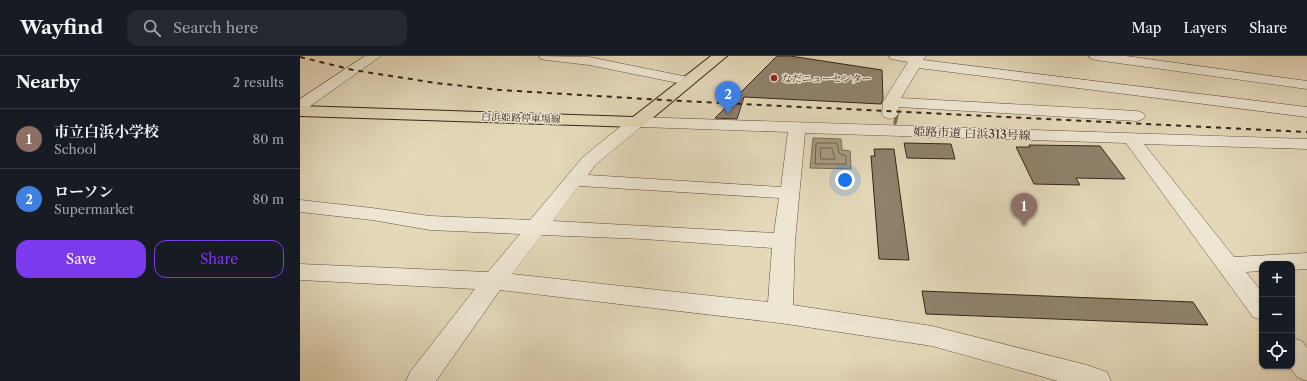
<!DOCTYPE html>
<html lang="en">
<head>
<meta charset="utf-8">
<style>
  body { margin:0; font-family:"Libre Caslon Text","Noto Serif JP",serif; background:#242831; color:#f1f3f6 }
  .controls { position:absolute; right:12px; bottom:12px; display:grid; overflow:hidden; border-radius:8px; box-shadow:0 1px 3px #0004 }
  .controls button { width:36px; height:36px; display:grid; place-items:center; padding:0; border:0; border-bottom:1px solid #363941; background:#171b24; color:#f1f3f6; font:20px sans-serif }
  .you { position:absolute; left:545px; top:124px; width:14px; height:14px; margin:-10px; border:3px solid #fff; border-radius:50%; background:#1a73e8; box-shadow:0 0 0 6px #1a73e833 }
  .badge { display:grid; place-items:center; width:26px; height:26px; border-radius:50%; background:#7c3aed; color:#fff; font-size:13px; font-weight:700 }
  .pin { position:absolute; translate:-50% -33px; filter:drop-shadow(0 1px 2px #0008) }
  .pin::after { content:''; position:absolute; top:21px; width:14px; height:12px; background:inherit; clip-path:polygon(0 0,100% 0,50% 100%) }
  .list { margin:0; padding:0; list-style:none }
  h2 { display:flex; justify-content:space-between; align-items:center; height:52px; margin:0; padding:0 16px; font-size:17px }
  h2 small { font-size:13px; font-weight:400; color:#9ea1a6 }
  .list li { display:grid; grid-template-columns:26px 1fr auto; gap:12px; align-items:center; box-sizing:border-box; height:60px; padding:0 16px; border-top:1px solid #363941 }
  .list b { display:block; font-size:15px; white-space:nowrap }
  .list p { margin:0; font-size:13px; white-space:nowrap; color:#9ea1a6 }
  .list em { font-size:13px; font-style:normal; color:#9ea1a6 }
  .actions { display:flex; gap:8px; padding:12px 16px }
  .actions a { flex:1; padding:9px 0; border:1px solid #7c3aed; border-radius:12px; text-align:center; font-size:14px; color:#7c3aed }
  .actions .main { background:#7c3aed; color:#fff }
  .icon { flex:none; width:22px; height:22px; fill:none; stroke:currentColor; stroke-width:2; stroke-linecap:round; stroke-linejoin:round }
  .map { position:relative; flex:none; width:1007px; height:325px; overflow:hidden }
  header { display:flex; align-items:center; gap:24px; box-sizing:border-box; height:56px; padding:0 20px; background:#171b24; border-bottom:1px solid #363941 }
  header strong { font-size:19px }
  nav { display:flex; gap:22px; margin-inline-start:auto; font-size:14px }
  .search { width:280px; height:36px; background:#242831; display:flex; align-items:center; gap:10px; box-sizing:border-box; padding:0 14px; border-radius:12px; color:#9ea1a6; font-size:15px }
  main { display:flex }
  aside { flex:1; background:#171b24 }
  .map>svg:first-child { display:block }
  .water { fill:#a89b83; stroke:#7a6c59 }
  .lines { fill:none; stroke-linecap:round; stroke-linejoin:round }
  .shore { stroke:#6e604f; stroke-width:1 }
  .stream { stroke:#7a6c59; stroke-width:3.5 }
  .building { fill:#90826d; stroke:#34251b }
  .minor-casing { stroke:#605242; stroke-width:1 }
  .major-casing { stroke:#34251b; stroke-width:2 }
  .minor { fill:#ede6d2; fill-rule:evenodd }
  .major { fill:#e4d8b9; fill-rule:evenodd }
  .rail { stroke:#34251b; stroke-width:2; stroke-dasharray:5 5; stroke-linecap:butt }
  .poi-dot { fill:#8f2418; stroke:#ede6d2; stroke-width:1.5 }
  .labels { text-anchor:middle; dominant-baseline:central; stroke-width:3; stroke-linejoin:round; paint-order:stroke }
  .far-poi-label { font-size:10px; fill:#34251b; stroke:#ede6d2; text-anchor:start }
  .far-street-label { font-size:10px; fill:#34251b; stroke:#ede6d2 }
  .street-label { font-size:12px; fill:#34251b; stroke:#ede6d2 }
</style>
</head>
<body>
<header>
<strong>Wayfind</strong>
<div class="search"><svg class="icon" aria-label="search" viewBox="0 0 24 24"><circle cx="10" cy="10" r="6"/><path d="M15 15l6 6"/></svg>Search here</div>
<nav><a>Map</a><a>Layers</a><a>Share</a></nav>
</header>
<main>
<aside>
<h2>Nearby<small>2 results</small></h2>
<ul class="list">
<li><span class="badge" style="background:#8d6e63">1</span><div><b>市立白浜小学校</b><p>School</p></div><em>80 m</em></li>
<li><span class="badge" style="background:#3f7fe0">2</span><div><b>ローソン</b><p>Supermarket</p></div><em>80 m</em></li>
</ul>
<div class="actions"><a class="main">Save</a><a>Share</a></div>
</aside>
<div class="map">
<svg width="1007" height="325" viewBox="0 0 1007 325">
  <rect width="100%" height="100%" fill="#e4d8b9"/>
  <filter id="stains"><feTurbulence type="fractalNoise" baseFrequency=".005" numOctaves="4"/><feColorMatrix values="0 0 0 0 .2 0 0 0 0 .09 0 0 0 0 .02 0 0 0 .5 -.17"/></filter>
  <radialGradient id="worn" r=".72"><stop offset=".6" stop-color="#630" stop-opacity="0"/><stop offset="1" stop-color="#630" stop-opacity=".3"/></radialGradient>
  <path class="water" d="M513,82L541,83L542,94L550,95L551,113L510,112Z"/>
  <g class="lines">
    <path class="shore" d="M518,87H537L539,97L546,100V108H515L516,88Z
      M521,92H532L535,103H521Z"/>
    <path class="stream" d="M595,67L597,58"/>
  </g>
  <path class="building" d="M477,0H490L582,14L583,43L581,48L444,41L437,63L415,62Z
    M604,87L651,88L655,103L607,102Z
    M729,89L800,90L825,123L776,122L780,129L734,128L716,91H730Z
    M574,93H594L609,204L579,203L571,100H575Z
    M622,235L893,246L908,269L626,258Z"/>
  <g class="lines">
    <g class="minor-casing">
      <path id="minor" d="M65,0H81L6,53L0,55V43Z
        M239,0L289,1L388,21L393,22L395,25L393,28L388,29L289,9L246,4L241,3Z
        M589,0H626L623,4L1007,51V61L619,12L601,42L837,55L843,57L845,60L843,63L837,65L599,51L598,58L596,61L590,63L584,61L582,58L583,46L608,6L591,3Z
        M789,0H826L1007,25V33L796,4L791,3Z
        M337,61L1007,83V93L844,88L934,201L1007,197V213L992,214V208H962V215L946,216L962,236V264L953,261L826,87L505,77L495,185L493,249L632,270L787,309L807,316L811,325H758L632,290L480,267L200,234L136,325H106L110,316L175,233L0,224V208L188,216L220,178L130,174L72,164L0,156V144L72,152L130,160L230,164L283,101L331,62ZM341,71L488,76L481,131L288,119L295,109ZM279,130L479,142L474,177L253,165ZM242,179L343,183L472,192L468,246L212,218Z
        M992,282L1002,285L1007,292V325L997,321L989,310H992Z"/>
    </g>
    <g class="major-casing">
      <path id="major" d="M411,0H427L343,70L337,71L0,60V50L333,61Z"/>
    </g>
    <use href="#minor" class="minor"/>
    <use href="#major" class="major"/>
    <path class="rail" d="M0,1L53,14L136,27L200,34L363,44L1007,76"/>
  </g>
  <circle class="poi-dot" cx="474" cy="22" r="4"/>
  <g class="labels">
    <g class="far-poi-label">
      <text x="482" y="22">なだニューセンター</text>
    </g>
    <g class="far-street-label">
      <text transform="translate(221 62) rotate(2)">白浜姫路停車場線</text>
    </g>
    <g class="street-label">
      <text transform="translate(672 77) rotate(2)">姫路市道 白浜313号線</text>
    </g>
  </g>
  <rect width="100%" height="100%" filter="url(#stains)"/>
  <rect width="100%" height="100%" fill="url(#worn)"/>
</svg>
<div class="controls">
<button>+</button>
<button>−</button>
<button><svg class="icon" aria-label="locate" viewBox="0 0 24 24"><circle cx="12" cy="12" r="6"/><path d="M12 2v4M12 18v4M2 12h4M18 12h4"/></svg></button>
</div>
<div class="you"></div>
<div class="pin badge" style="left:724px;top:170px;background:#8d6e63">1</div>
<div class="pin badge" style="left:428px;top:58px;background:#3f7fe0">2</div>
</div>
</main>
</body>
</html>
